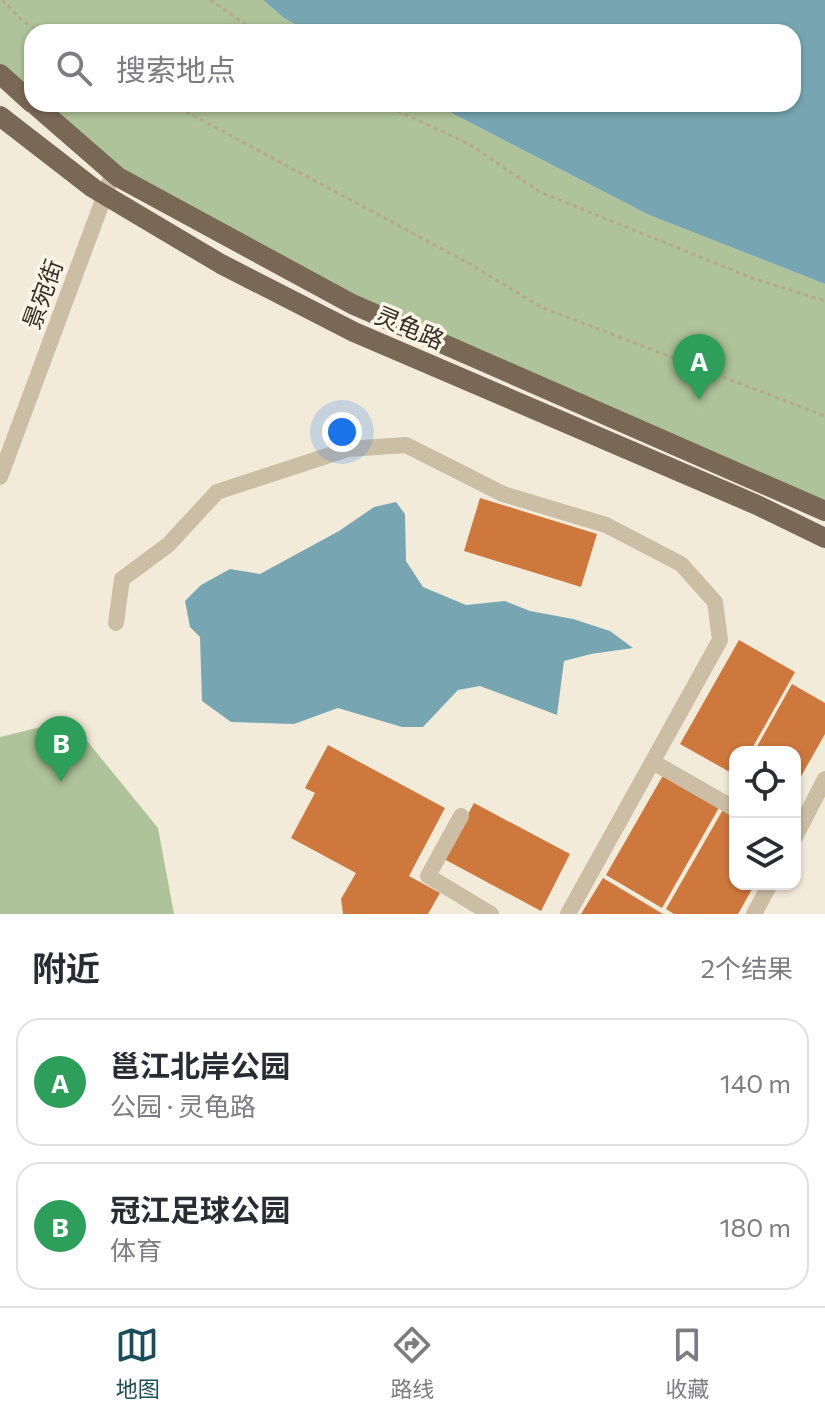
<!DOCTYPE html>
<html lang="zh">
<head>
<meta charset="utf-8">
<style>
  body { margin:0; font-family:Commissioner,"Noto Sans SC",sans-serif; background:#f2f2f3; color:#2b2b33 }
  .controls { position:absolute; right:24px; bottom:24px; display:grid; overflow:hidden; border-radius:16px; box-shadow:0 2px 6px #0004 }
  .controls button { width:72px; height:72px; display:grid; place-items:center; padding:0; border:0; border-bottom:2px solid #e1e1e2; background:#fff; color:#2b2b33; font:40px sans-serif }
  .you { position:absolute; left:342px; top:432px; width:28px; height:28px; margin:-20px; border:6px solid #fff; border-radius:50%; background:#1a73e8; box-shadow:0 0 0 12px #1a73e833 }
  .badge { display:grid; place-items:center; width:52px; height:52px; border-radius:50%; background:#1a4d5c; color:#fff; font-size:26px; font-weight:700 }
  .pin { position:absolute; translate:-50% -66px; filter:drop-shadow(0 2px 4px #0008) }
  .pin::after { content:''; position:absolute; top:42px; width:28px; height:24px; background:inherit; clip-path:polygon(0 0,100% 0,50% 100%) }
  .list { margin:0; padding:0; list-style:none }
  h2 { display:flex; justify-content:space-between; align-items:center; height:104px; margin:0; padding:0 32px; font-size:34px }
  h2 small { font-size:26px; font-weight:400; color:#7c7c81 }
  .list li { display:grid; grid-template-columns:52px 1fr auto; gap:24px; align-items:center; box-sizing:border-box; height:128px; margin:0 16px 16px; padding:0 16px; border:2px solid #e1e1e2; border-radius:24px }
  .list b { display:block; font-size:30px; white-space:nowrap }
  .list p { margin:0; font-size:26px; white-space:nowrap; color:#7c7c81 }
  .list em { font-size:26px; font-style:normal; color:#7c7c81 }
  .icon { flex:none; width:44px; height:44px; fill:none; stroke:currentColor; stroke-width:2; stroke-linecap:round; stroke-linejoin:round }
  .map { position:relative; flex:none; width:825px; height:914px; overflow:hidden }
  .search { position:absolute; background:#fff; box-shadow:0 2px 6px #0004; left:24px; right:24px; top:24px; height:88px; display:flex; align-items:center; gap:20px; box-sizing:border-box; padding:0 28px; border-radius:24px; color:#7c7c81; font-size:30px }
  .sheet { height:392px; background:#fff }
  nav { display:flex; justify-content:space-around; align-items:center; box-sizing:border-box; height:112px; border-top:2px solid #e1e1e2; background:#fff; font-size:22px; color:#7c7c81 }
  nav a { display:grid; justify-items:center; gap:4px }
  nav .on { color:#1a4d5c }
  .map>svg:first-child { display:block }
  .green { fill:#aec399 }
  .water { fill:#77a6b2 }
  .building { fill:#ce783d }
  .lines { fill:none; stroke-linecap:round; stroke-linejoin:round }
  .path { stroke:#b8a78f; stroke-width:3; stroke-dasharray:4 4; stroke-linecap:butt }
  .minor { stroke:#ccbda5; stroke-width:16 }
  .major { stroke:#7a6857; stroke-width:20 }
  .labels { text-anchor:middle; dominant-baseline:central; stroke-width:7; stroke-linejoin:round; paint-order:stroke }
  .street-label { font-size:24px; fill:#372f27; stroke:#fbf5e7 }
</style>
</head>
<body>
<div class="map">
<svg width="825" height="914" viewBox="0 0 825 914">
  <rect width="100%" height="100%" fill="#f3ebda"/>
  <path class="green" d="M0,0H263L284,18L308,32H32V103L0,74Z
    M34,104H434L649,215L825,284V511L352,304L177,211Z
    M70,720L158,828L174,914H0V737Z"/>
  <path class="water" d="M263,0H825V284L649,215L434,104H793V32H308L284,18Z
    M396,502L405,514L406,561L423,587L466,605L505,601L530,611L573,619L610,631L633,648L591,654L564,661L557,715L480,686L458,690L423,727H402L338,708L294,724L231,722L202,701L200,637L190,627L185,601L201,585L230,569L260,574L339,531L374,507Z"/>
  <path class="building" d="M480,498L597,534L581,587L464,551Z
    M739,640L795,672L750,752H735V775L680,744Z
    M792,684L825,703V734L795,787V752H754Z
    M328,745L445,808L409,876L440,893L428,914H343L341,899L356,873L291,838L315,793L305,788Z
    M665,772L721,804L662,908L606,875Z
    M474,803L570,854L541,911L444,859Z
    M725,806L735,811V884H755L738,914H674L666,909Z
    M603,878L663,914H581Z"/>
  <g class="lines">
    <path class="path" d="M2,0L24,22L42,32
      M210,0L257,32
      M172,104L470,264L541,307L825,416
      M383,104L469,144L540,192L752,278L825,301"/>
    <path class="minor" d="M0,477L113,173
      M116,623L122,579L168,545L217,492L348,449L406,445L503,494L606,525L681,564L715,602L720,640L568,914
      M653,762L735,809
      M461,816L428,876L491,914
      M795,837L825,779
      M754,914L770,884"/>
    <path class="major" d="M0,74L32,103
      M34,104L118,177L352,304L825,511
      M0,116L93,188L221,264L354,332L757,505L825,538"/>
  </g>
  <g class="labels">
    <g class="street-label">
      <text transform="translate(42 294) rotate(-70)">景宛街</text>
      <text transform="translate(410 327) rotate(23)">灵龟路</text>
    </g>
  </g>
</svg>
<div class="controls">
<button><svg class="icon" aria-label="locate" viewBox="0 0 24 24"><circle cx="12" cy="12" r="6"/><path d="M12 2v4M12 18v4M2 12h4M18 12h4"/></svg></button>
<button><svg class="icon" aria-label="layers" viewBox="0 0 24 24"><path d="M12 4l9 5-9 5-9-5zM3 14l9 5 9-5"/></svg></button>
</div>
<div class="you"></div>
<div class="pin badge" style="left:699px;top:400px;background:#2e9e5b">A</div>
<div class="pin badge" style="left:61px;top:782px;background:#2e9e5b">B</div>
<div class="search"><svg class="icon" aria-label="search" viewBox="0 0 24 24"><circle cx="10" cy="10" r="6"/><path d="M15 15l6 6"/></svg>搜索地点</div>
</div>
<section class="sheet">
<h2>附近<small>2个结果</small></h2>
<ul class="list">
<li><span class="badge" style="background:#2e9e5b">A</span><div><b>邕江北岸公园</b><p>公园 · 灵龟路</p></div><em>140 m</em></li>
<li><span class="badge" style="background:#2e9e5b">B</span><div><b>冠江足球公园</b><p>体育</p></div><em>180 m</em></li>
</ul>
</section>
<nav>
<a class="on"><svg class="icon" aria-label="map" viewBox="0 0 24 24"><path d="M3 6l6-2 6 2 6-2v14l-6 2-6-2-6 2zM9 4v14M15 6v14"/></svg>地图</a>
<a><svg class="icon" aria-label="directions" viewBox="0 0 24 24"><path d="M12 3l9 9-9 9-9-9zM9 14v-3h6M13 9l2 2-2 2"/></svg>路线</a>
<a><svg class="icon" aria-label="saved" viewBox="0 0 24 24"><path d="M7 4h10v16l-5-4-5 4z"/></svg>收藏</a>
</nav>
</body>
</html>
